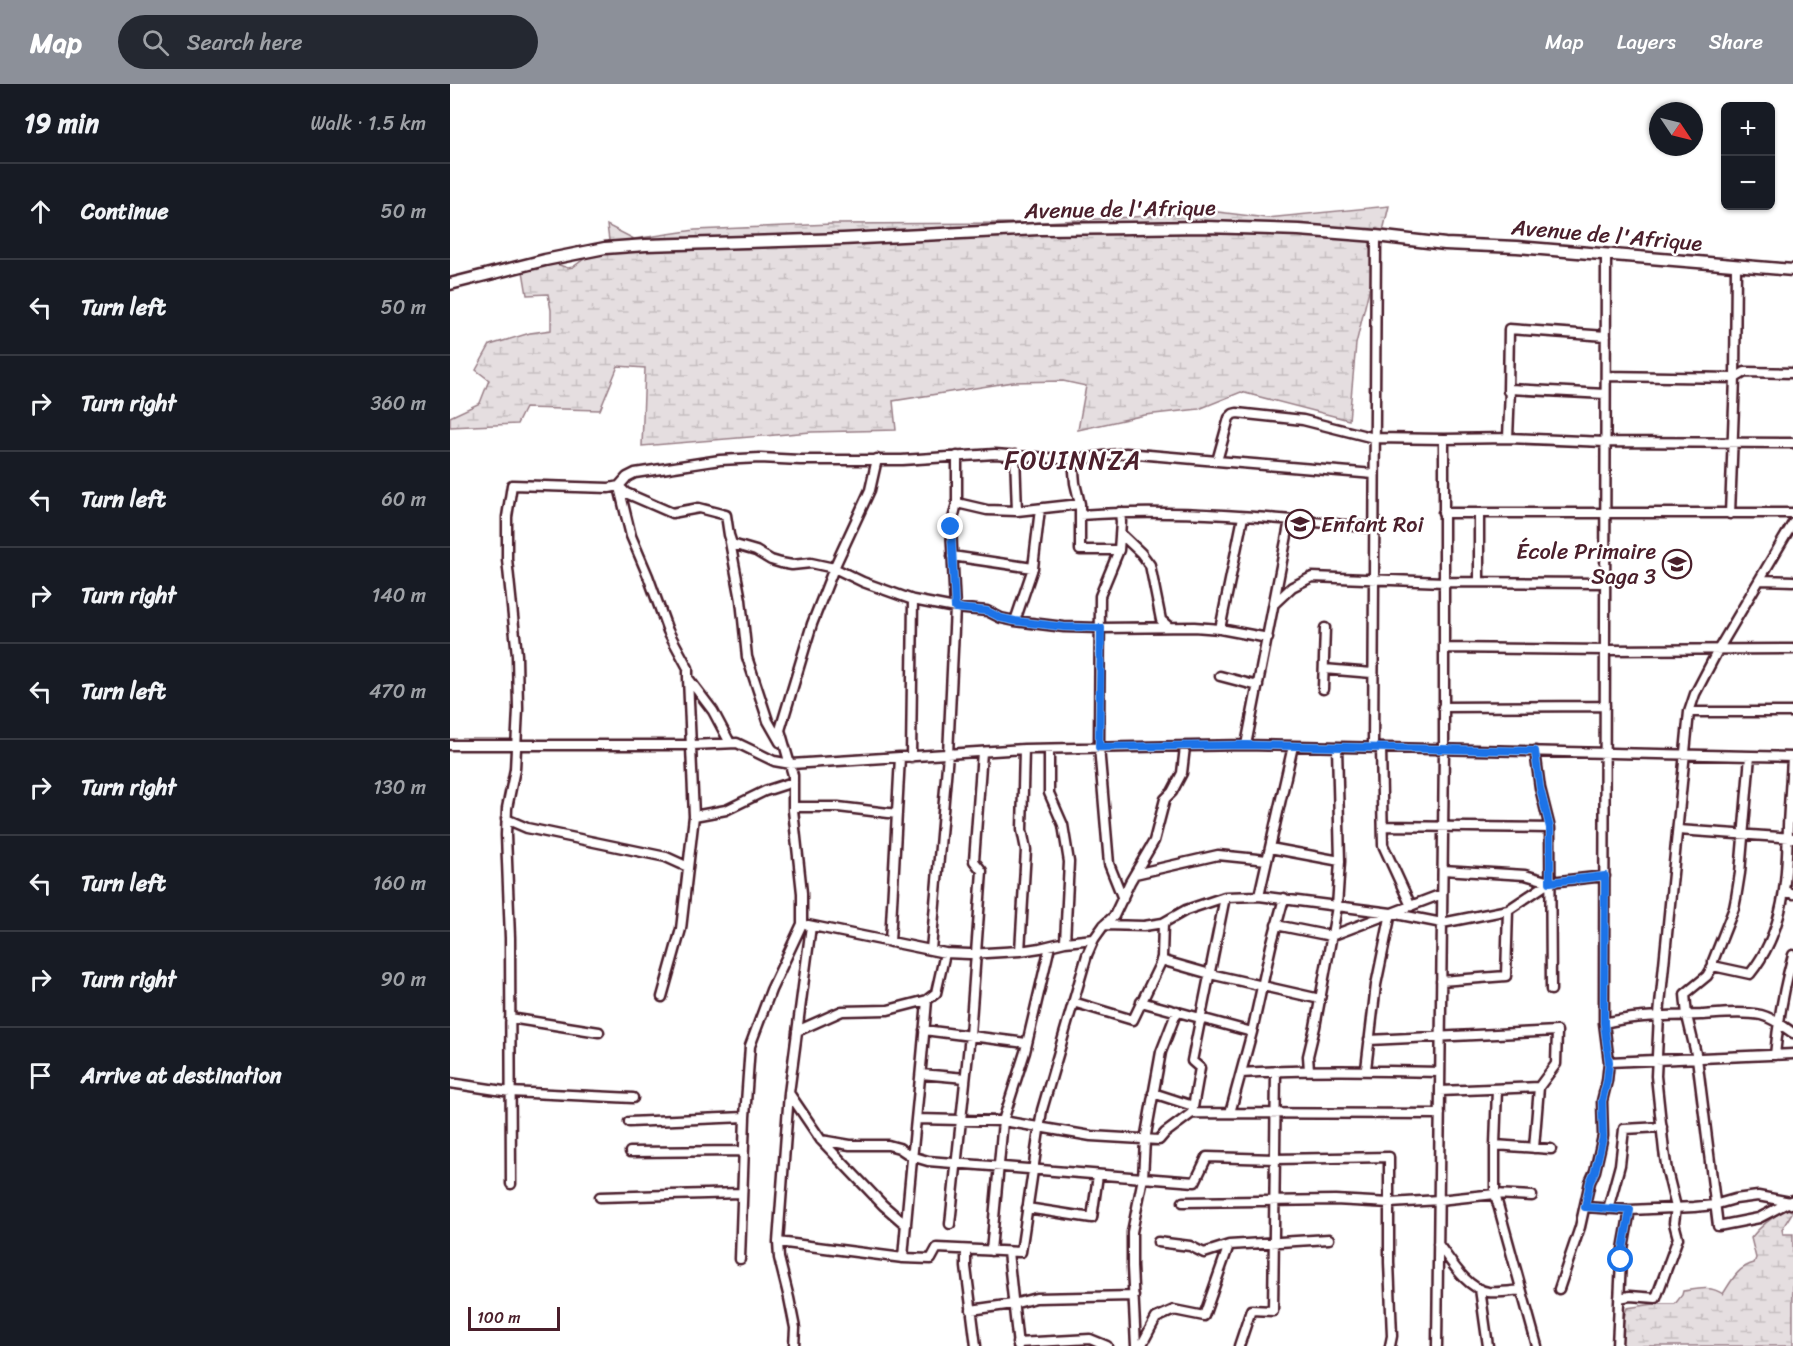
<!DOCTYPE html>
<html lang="en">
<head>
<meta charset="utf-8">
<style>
  body { margin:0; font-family:Sriracha,sans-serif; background:#242831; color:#f1f3f6 }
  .controls { position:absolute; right:18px; top:18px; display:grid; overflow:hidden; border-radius:9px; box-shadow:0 2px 4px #0004 }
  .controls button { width:54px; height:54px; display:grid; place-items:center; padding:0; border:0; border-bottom:2px solid #363941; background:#171b24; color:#f1f3f6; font:30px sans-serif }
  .compass { position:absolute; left:1199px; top:18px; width:54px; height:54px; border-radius:50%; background:#171b24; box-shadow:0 2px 4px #0004; rotate:125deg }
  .scale { position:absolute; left:18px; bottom:15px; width:92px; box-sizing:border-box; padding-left:6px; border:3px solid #4a1f2b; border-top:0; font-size:16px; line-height:21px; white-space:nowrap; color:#4a1f2b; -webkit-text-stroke:4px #fff; paint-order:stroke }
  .stop { position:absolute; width:18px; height:18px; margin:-14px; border:4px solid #1a73e8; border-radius:50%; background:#fff }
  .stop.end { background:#1a73e8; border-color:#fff; box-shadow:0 2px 6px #0008 }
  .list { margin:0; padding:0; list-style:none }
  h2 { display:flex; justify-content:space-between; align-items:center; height:78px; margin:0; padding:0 24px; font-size:26px }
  h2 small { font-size:20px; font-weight:400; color:#9ea1a6 }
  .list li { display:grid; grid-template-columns:39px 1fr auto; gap:18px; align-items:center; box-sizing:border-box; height:96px; padding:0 24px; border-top:2px solid #363941 }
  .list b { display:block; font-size:22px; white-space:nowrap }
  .list em { font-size:20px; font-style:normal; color:#9ea1a6 }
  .icon { flex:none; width:33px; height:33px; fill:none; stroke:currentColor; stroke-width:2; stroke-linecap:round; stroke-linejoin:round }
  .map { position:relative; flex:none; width:1343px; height:1262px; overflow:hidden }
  header { display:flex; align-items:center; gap:36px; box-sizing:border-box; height:84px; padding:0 30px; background:#8c9099; color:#fff }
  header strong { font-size:28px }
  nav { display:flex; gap:33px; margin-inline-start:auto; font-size:21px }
  .search { width:420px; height:54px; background:#242831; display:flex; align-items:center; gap:15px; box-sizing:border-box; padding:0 21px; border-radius:33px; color:#9ea1a6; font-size:22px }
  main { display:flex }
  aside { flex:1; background:#171b24 }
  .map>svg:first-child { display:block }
  .wetland { fill:url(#wetland-marsh); stroke:#987e86; stroke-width:1.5 }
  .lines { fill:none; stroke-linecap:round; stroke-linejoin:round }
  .minor-casing { stroke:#4a1f2b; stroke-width:13 }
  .major-casing { stroke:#4a1f2b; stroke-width:15 }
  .minor { stroke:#fff; stroke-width:8 }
  .major { stroke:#fff; stroke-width:10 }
  .route { stroke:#1a73e8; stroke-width:8 }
  .labels { text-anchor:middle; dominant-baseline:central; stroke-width:5; stroke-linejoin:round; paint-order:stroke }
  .street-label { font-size:22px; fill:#4a1f2b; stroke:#fff }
  .poi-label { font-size:22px; fill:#4a1f2b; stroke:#fff; text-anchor:start }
  .quarter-label { font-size:26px; letter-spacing:1.5px; fill:#4a1f2b; stroke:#fff }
</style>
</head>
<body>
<header>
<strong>Map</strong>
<div class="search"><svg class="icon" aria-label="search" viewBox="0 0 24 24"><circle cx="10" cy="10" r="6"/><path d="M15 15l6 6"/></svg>Search here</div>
<nav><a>Map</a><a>Layers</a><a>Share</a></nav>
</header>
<main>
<aside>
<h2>19 min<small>Walk · 1.5 km</small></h2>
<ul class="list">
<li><svg class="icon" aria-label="ahead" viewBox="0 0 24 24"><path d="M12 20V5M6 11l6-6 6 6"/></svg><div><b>Continue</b></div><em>50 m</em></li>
<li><svg class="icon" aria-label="left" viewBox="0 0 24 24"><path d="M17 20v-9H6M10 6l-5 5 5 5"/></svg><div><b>Turn left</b></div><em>50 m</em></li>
<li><svg class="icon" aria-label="right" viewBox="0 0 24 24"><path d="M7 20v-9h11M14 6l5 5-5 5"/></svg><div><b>Turn right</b></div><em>360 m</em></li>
<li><svg class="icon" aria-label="left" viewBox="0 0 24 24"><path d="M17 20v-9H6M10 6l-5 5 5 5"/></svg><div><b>Turn left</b></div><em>60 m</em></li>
<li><svg class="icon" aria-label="right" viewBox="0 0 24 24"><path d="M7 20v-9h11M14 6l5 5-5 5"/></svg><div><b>Turn right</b></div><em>140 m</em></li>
<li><svg class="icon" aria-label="left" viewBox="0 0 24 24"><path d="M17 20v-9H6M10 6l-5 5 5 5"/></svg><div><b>Turn left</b></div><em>470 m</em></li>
<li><svg class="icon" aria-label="right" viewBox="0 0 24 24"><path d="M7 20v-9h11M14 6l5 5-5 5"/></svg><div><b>Turn right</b></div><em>130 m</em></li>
<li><svg class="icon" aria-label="left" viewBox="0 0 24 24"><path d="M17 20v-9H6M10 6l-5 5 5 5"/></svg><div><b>Turn left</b></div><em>160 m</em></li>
<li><svg class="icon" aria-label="right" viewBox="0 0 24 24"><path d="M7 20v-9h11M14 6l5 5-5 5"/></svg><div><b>Turn right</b></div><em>90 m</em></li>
<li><svg class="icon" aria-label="arrive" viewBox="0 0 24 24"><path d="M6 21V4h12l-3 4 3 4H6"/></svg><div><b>Arrive at destination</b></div></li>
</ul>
</aside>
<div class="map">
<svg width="1343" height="1262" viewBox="0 0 1343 1262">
  <defs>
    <pattern id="wetland-marsh" width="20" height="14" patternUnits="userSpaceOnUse" patternTransform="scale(1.5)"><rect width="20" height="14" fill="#e5dee0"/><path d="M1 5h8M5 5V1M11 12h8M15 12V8" fill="none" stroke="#c6bec0"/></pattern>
  </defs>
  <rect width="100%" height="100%" fill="#fff"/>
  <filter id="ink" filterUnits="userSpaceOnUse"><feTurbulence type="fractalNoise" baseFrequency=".0167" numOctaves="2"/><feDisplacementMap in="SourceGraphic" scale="12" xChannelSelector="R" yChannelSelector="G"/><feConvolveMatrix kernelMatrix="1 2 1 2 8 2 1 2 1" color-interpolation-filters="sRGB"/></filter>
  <g filter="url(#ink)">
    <path class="wetland" d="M939,122L906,260L899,336L791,308L749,325L695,331L628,346L636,302L613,297L563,298L443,317L446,346L361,348L192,362L195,284L168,282L150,326L75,324L67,340L0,343V333L30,319L39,296L26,286L40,261L80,249L101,246V226L98,210L77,211L73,187L86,173L118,184L123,183L138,172L160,164L157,141L184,155L245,146L382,140L578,139L768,128L817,134Z
      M1336,1125L1341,1126L1342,1129L1332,1145L1333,1150H1343V1262H1169C1174,1248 1171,1238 1177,1224L1204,1220H1225L1232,1211L1233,1207C1248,1205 1260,1201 1273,1210C1282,1196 1288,1183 1304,1179L1306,1174L1301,1154C1311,1141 1322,1133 1336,1125Z"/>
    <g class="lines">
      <g class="minor-casing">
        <path id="minor" d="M1156,292L1285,294L1286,182
          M1058,307L1059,245L1156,252
          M1058,354L1060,305L1155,310
          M623,376L625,399L630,420V466H669
          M767,377L924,390
          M169,402L176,409L222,429L249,424L276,431L279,451L282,460L306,467L321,476L331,479L342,481L361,479L384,484L413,498L463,516L505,524L537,527L551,534L565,537L614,543L651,544L744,543L770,545L818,554
          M169,403L181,452L198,492L218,547L238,584V594L263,627L280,659
          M507,419V372
          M567,427L630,420
          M670,428L671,438L669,466L650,512L649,663L659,780L673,815
          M993,429H1343
          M1029,429V498
          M1280,430L1285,294L1295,288L1343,289
          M630,431C727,424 828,434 924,444
          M671,450L691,469L700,481L711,536L719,543
          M280,458L291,516L297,573L318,637L330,658
          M502,472L583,484
          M1310,496L1343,497
          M825,519L842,503L862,493L994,498L1155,499
          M565,537L583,484L590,425
          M770,545L793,433
          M994,564L1155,566L1343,565
          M874,585L922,589
          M770,592L808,602
          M873,605L875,544
          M993,623L1155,622
          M1239,628H1343
          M0,661H242L287,659L324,677L341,680L574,665L796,661L1343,673
          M796,661L840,436
          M923,664L926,152
          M931,664L933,761L961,822
          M599,665V709L613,741L619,778L615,858
          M1085,667L1090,704L1100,744L1101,906
          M1300,672L1290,789L1286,814L1284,824L1263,877V882L1300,890C1335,846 1337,796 1338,742C1339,719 1341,696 1342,673
          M461,673L463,516
          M343,723H388L447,730
          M244,732L276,726L315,707L343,698
          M56,735L77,744L216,773L238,783
          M933,742L1100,744
          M1228,746L1343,754
          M820,764L890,777
          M993,786L1075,791L1100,798
          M685,790L768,771L817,776
          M1335,807L1343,810
          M809,812L843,662
          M358,841L495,869L519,870L570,867L590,864L615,858L644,855
          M654,841L694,842L713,839L736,826L775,813L809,812L941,829L992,839L1058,826L1100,798L1155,792
          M826,841L881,852L992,810
          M440,858L450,673
          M481,866L498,670L505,524L501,443L507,419L537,426L567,427L565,371
          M570,867L576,766L572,746L574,665
          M711,876L760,890L870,915
          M1263,882L1257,892L1235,910L1237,932L1247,974L1268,1142L1309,1134L1343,1116
          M991,897L1056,892L1058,826
          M212,913L231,845L244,732L238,594
          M623,918L683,936L710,880L712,873L713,839
          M691,918L802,948
          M60,934L149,948
          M1154,939C1186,931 1218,932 1251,931C1270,930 1292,927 1311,931C1323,934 1333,942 1343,949
          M474,946L576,959
          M347,947L392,927L438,926L477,916L486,909L495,869
          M919,956L1107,947L1106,980L1089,1003L990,1007
          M1325,971C1328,938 1334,904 1343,871
          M1159,978L1343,970
          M916,985L926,901L941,829
          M859,986L858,972L865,943L887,823L890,777L887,663
          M791,989C857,985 923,986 990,988
          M471,990L515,994
          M0,999L60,1008L183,1014
          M1047,1005L1045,1061V1110L1087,1262
          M339,1009L371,1056L433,1121L456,1141
          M703,1009L743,1022
          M742,1029L750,984L742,977L775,813
          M780,1029L802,948L821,862L834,814
          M467,1035L553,1037L641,1052L709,1056L715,1049L742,1029L990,1030
          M179,1038L295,1033
          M371,1056L400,1061H438L449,1064L461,1072L478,1077L693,1094L695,1056L711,968L727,927
          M1045,1061L1101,1065
          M1084,1064L1089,1003
          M180,1068L293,1067
          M61,1100L60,854L56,751L57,724L65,685L68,625L67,571L57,475V433L62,401L159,404L169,402L177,393L185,389L270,376L310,374L350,376H452L545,370L623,376L676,369L767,377L779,334L783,330L787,329L853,336L924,354L994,355L1058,354L1155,358L1343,359
          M150,1113L291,1109
          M733,1118L885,1116L940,1119L989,1116L1045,1110L1082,1112
          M1135,1123L1180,1126L1244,1123L1264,1121L1285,1115L1308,1112L1340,1118L1341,1120
          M577,1124L642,1134L648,1091
          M1158,1125L1170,1081L1174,1045L1212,1043
          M500,1140L520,951L532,787L524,777L532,668
          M328,1158L453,1174L481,1175L487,1164L571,1168L592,1026L637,871L644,855L654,841L664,832L680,798L704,757L715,715L722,708L732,689L735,663
          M708,1158L740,1162L754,1169L779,1161L879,1155
          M988,1160C1001,1177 1016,1204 1038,1208C1049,1209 1061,1207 1071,1206
          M516,1167V1183L526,1262
          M541,1167L553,1037L575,968L600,862
          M558,1168L568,1262
          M453,1174C460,1088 470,1003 477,916
          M290,1175L295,1033L300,962L321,906L352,840V809L343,726V691L330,646L362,540L384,484L420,406L427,375
          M1030,1205L1038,1262
          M1109,1205L1130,1143L1140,1098L1145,1087L1153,1052L1152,1017L1157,997L1159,978L1154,939V915L1156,171
          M1169,1214L1180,1212L1206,1214L1228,1154L1224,1139L1226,1123L1217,1087L1214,1067L1206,992L1209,931L1239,628L1245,610L1268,566L1343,439
          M521,1226L563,1220L586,1214L684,1212
          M567,1259L640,1255L657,1262
          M344,1262L345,1244L339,1214L329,1174L328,1158L339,1009L361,842
          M686,1262L682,1183V1148L693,1094L745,1098L757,1073L825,1075L939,1073V1178L942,1252L940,1262
          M691,1262L706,1234L724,1226L754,1232L779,1161
          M789,1262L801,1226L823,1227L826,987
          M987,1262L994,665V355
          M1167,1262L1171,1176L1180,1126"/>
      </g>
      <g class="major-casing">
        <path id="major" d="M0,200L95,176L155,164L196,161L393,155L589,145L683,144L755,143L849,146L926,152L995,160L1067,163L1343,186"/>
      </g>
      <use href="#minor" class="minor"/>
      <use href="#major" class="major"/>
    </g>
  </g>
  <g class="lines" filter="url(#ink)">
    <path class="route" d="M501,443L505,524L537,527L551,534L565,537L614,543L651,544L649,663L796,661L1085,667L1090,704L1100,744V798L1155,792L1154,915V939L1159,978L1157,997L1152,1017L1153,1053L1145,1087L1140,1098L1135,1123L1180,1126L1171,1176"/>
  </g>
  <defs>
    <g id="school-ring" transform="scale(1.5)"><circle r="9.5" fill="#fff" stroke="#4a1f2b" stroke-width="1.5"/><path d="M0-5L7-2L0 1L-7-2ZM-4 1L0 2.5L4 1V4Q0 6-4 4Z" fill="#4a1f2b"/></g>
  </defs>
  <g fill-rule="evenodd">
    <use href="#school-ring" x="850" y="440"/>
    <use href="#school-ring" x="1227" y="480"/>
  </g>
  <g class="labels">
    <g class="street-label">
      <text transform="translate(670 125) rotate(-1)">Avenue de l'Afrique</text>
      <text transform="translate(1157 151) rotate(5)">Avenue de l'Afrique</text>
    </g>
    <g class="poi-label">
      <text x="871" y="440">Enfant Roi</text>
      <text x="1206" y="467" text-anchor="end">École Primaire<tspan x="1206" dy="25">Saga 3</tspan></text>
    </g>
    <g class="quarter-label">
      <text x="623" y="376">FOUINNZA</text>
    </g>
  </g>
</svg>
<div class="controls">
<button>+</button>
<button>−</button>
</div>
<svg class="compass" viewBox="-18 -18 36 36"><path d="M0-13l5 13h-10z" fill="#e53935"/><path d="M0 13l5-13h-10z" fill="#9ea1a6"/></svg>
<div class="scale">100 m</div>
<div class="stop" style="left:1171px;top:1176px"></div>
<div class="stop end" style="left:501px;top:443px"></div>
</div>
</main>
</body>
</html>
